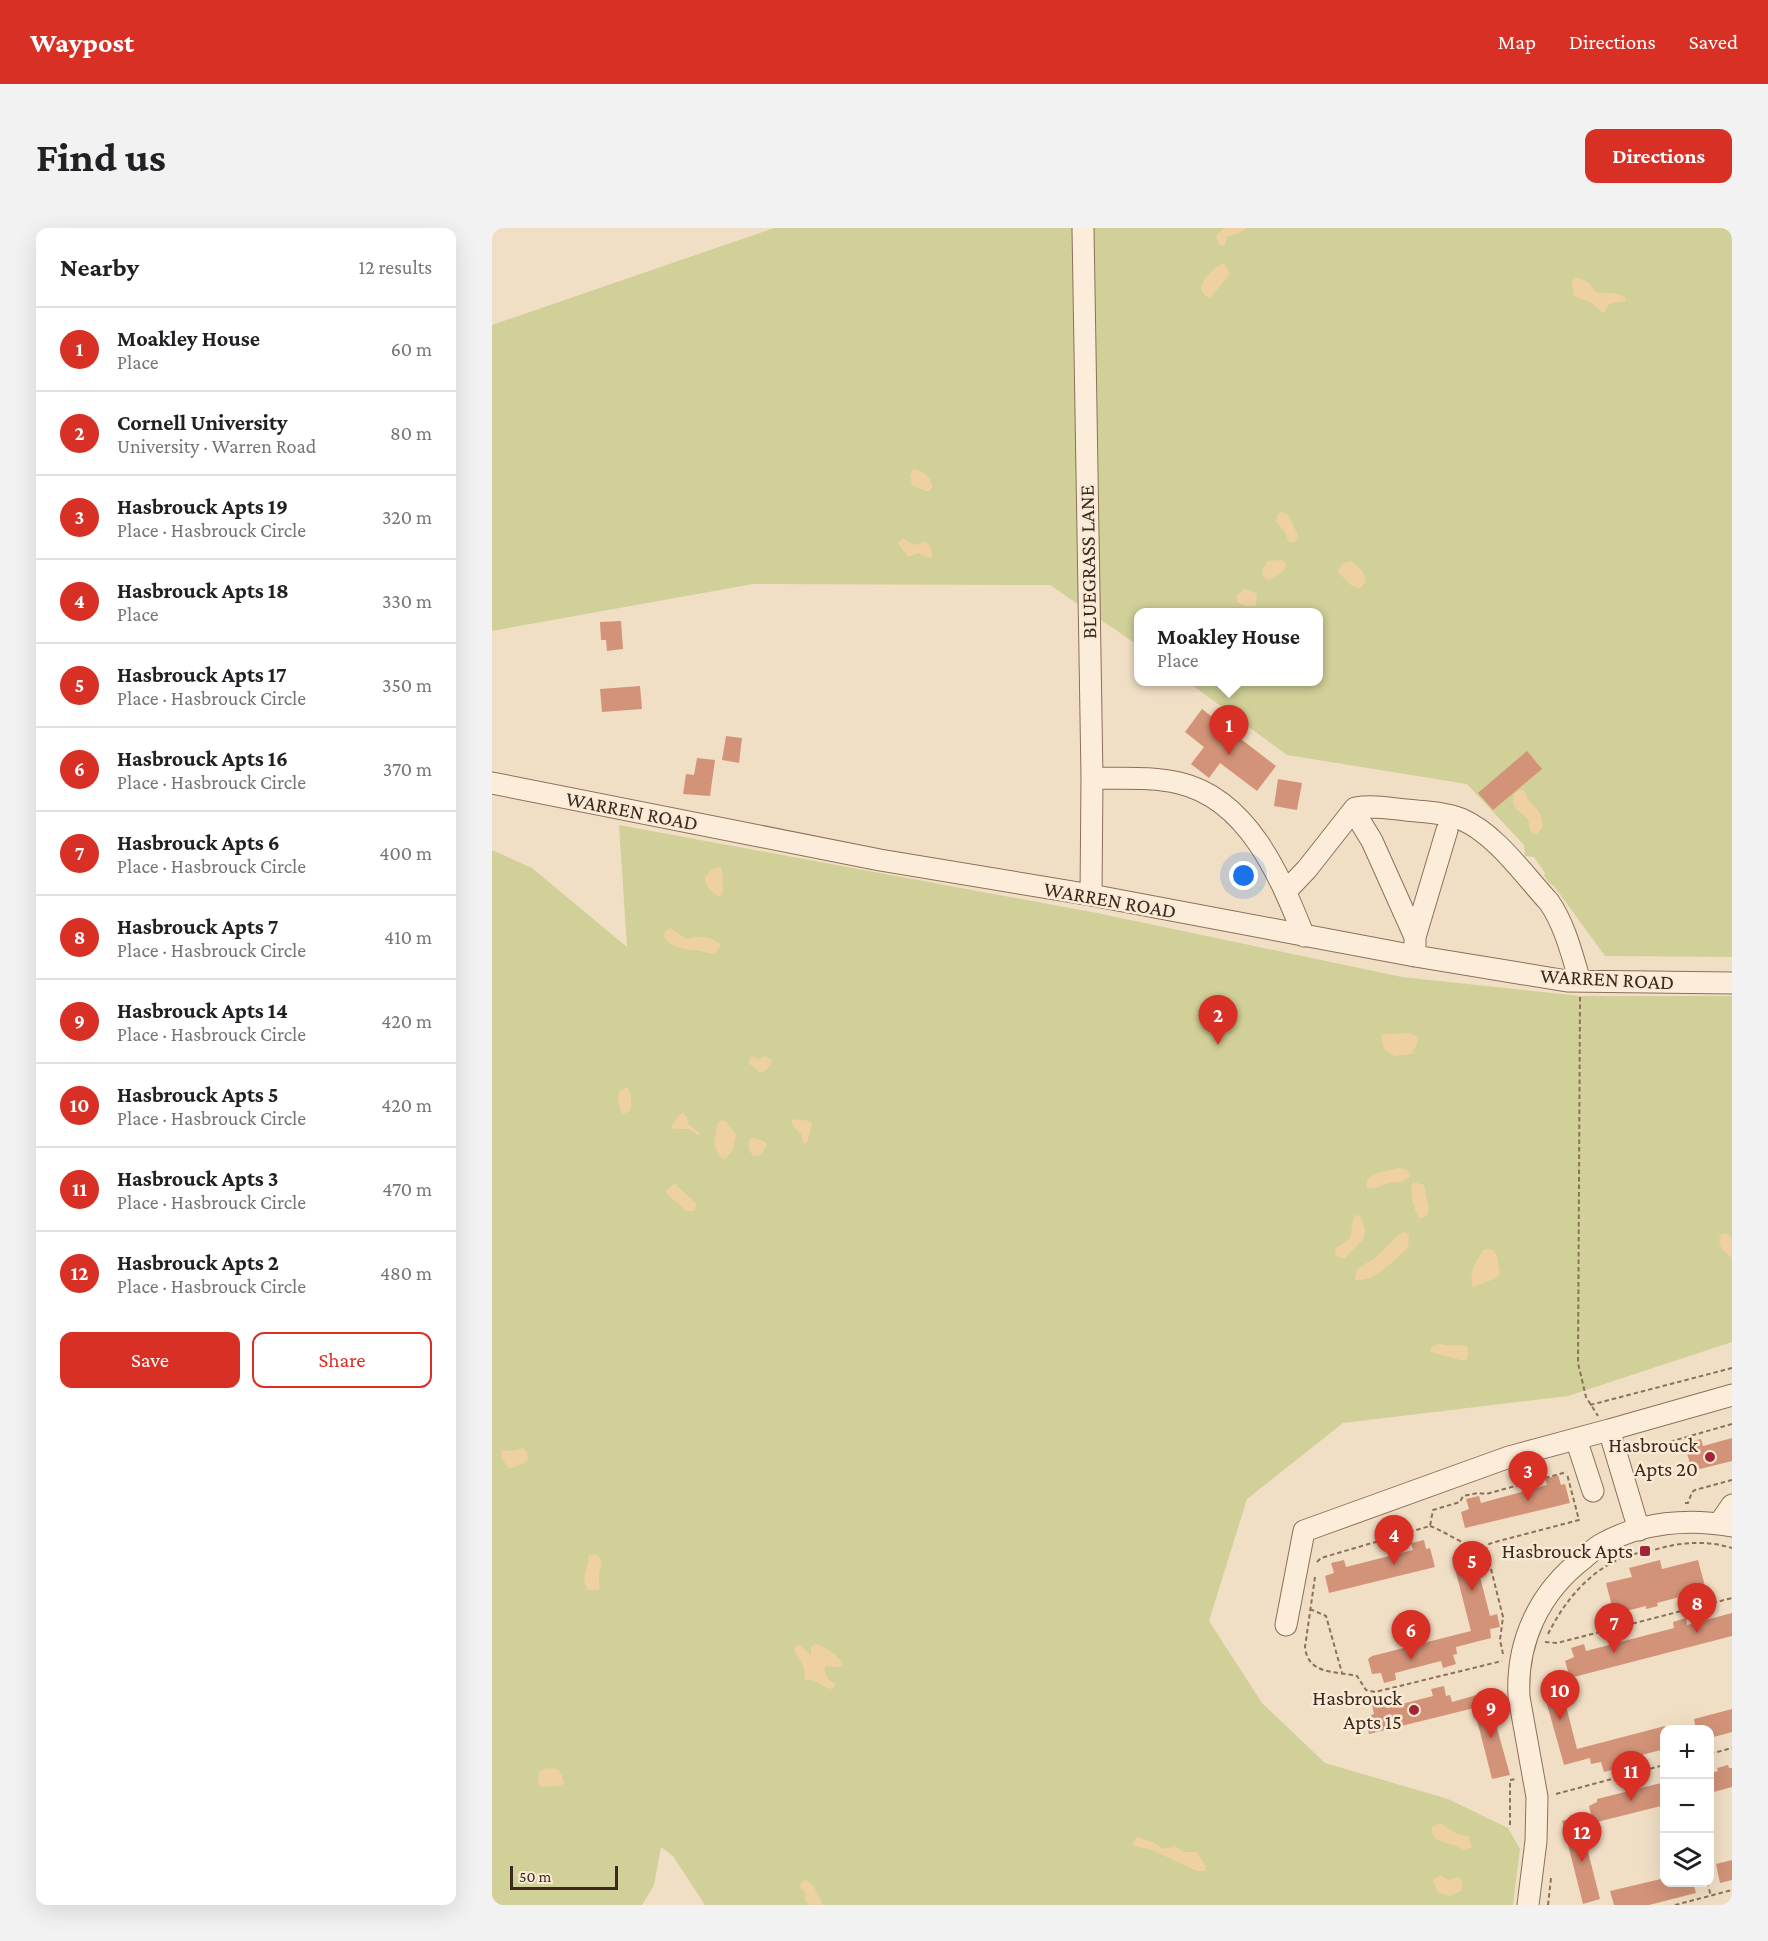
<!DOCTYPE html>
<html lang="en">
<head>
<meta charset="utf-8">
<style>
  body { margin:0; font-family:"Crimson Pro",serif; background:#f2f2f2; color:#202124 }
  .controls { position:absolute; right:18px; bottom:18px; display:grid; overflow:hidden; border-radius:12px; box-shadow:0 6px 24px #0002 }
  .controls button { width:54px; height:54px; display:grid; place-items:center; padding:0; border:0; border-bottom:2px solid #e0e0e0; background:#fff; color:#202124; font:30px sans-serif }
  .scale { position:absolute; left:18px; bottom:15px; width:108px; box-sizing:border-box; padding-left:6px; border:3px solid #3d291e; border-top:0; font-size:16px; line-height:21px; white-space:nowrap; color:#3d291e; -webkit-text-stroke:4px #f8ead5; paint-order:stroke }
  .you { position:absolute; left:752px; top:648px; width:21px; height:21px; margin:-15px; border:4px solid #fff; border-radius:50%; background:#1a73e8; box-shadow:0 0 0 9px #1a73e833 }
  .badge { display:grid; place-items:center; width:39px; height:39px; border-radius:50%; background:#d93025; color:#fff; font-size:20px; font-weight:700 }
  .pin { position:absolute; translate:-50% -50px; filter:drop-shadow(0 2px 3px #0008) }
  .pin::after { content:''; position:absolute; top:32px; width:21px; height:18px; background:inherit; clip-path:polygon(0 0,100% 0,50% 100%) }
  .popup { position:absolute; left:642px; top:380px; width:189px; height:78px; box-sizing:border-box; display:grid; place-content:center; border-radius:12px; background:#fff; filter:drop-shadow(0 2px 4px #0005); font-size:20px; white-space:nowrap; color:#757577 }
  .popup b { font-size:22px; color:#202124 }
  .popup::after { content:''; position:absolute; left:50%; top:100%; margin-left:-12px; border:12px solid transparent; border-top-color:#fff }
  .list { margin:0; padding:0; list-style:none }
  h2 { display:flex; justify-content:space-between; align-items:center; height:78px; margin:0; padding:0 24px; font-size:26px }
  h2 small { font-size:20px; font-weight:400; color:#757577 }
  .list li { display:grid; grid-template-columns:39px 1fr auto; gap:18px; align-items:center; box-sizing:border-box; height:84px; padding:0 24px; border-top:2px solid #e0e0e0 }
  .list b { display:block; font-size:22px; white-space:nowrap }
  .list p { margin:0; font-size:20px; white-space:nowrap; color:#757577 }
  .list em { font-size:20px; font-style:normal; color:#757577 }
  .actions { display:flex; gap:12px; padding:18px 24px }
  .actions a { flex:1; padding:14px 0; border:2px solid #d93025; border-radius:12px; text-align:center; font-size:21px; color:#d93025 }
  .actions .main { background:#d93025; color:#fff }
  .icon { flex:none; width:33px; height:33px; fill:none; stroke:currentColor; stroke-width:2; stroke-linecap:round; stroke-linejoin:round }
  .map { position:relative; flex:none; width:1240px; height:1677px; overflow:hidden; border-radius:12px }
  header { display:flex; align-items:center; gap:36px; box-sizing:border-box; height:84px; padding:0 30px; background:#d93025; color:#fff }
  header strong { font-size:28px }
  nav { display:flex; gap:33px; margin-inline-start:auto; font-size:21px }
  .intro { display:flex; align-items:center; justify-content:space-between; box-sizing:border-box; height:144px; padding:0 36px }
  h1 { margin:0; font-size:42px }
  .button { padding:15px 27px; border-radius:12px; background:#d93025; color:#fff; font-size:21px; font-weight:700 }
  main { display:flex; gap:36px; padding:0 36px }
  aside { flex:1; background:#fff; border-radius:12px; box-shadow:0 6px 24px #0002 }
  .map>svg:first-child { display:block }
  .green { fill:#d1d098 }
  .sand { fill:#efd0a1 }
  .building { fill:#d29378 }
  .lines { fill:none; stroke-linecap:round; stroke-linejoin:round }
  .minor-casing { stroke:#8e6f59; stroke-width:23 }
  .path { stroke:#8e6f59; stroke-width:2; stroke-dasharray:4.5 3; stroke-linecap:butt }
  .minor { stroke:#fbedd9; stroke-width:21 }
  .poi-dot { fill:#a12535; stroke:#f8ead5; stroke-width:2 }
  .labels { text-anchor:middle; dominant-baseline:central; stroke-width:5; stroke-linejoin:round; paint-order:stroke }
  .street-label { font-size:21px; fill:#3d291e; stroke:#f8ead5 }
  .poi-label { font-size:21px; fill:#3d291e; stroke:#f8ead5; text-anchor:end }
</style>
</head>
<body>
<header>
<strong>Waypost</strong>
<nav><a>Map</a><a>Directions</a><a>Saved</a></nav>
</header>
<div class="intro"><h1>Find us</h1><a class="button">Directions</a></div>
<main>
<aside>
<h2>Nearby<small>12 results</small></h2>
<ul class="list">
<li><span class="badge">1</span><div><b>Moakley House</b><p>Place</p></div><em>60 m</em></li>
<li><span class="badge">2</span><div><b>Cornell University</b><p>University · Warren Road</p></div><em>80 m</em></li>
<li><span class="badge">3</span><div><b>Hasbrouck Apts 19</b><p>Place · Hasbrouck Circle</p></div><em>320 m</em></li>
<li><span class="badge">4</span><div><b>Hasbrouck Apts 18</b><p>Place</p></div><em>330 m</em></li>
<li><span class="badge">5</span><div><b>Hasbrouck Apts 17</b><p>Place · Hasbrouck Circle</p></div><em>350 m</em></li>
<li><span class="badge">6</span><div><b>Hasbrouck Apts 16</b><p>Place · Hasbrouck Circle</p></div><em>370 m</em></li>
<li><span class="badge">7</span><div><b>Hasbrouck Apts 6</b><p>Place · Hasbrouck Circle</p></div><em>400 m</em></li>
<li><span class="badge">8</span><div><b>Hasbrouck Apts 7</b><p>Place · Hasbrouck Circle</p></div><em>410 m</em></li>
<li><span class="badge">9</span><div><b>Hasbrouck Apts 14</b><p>Place · Hasbrouck Circle</p></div><em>420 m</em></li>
<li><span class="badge">10</span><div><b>Hasbrouck Apts 5</b><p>Place · Hasbrouck Circle</p></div><em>420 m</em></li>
<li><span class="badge">11</span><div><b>Hasbrouck Apts 3</b><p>Place · Hasbrouck Circle</p></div><em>470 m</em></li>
<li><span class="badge">12</span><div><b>Hasbrouck Apts 2</b><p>Place · Hasbrouck Circle</p></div><em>480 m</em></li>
</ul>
<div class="actions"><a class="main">Save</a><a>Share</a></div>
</aside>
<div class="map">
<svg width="1240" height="1677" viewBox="0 0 1240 1677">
  <rect width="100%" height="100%" fill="#f1dfc5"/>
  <path class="green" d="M282,0H1240V729L1113,728L1062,658L1057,655L1052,648L1053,645L1042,629L1033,628L1032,617L975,556L795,527L696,454H827V384H647V418L558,357L261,356L0,403V97Z
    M127,597L605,685L910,749L1088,768H1240V1114L1076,1168L851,1195L755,1271L717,1393L770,1475L833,1535L956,1571L1016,1600L1028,1621L1021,1677H213L181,1628L169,1619L162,1657L150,1677H0V622L40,640L135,719Z"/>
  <path class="sand" d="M732,0H755L747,5L735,9L733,18L728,17L724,8Z
    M732,35L738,46L718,70C697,61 720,40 732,35Z
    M1085,49L1097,55L1103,64C1113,66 1126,63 1134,70L1133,73L1117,76L1113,84H1110L1100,75L1082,68L1080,53Z
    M421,241C431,242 440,250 440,260L437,263H433L420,257L418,248Z
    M790,284L796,287L806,307L803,314H797L793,304L784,294L786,286Z
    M411,310L422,317L432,314L437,316L441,329L437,330L426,325L416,329L406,315Z
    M789,332L794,336L792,343L777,352L771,349L770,343L775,333Z
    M858,333C867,337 873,345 874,354L868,360L860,358L845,343L852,335Z
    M753,361L762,364L765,367L764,378H753L745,374V367Z
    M1027,562H1032L1036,572L1048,585L1051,599L1045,606L1039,605L1036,591L1024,581L1021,575L1022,566Z
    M228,639L230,641L231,663L228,669C220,665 212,658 213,648L222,640Z
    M178,700L195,711C207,707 218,708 228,716V719L223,725C216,726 214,724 208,723C196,721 177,721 172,708L173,704Z
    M918,805L924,808L926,813L920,826L903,828L892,821L889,808L893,806Z
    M260,828L266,831L273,828L280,832C279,838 273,844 267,845L263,839L257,836L258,830Z
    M135,859C140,866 140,875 138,883L131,886C127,880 125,870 127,863Z
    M191,885L195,889L196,896L208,905L206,907L196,901H181L179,899L188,886Z
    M299,891L319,893L320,897L315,915H311L309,906L301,898Z
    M229,892L234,893L244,907L241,922L233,931L229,930L222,917L225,896Z
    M262,910L272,913L275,917L269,927L262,928C257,924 255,918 258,911Z
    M905,940C912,941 917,941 918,949C907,957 904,953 894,956C886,958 884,962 875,960V951C885,942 894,945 905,940Z
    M921,954L932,957L937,982L934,988L927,991C922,981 917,963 921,954Z
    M183,956L204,975L203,983H194C189,977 178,970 174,964L176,960Z
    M867,987C882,1012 866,1013 853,1031L844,1028L843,1021L858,1010L862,988Z
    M914,1004L917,1007L916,1020C899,1033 887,1053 863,1052L865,1041L883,1030L907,1006Z
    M1234,1005L1240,1009V1030C1232,1023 1225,1019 1228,1007Z
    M993,1021L1002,1022L1005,1028L1008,1046L1002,1051L981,1059C976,1045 984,1031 993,1021Z
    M949,1116C958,1119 966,1116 975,1118C977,1125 978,1128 972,1133L939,1124L938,1121L943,1117Z
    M31,1220L35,1225L36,1231L34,1234L17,1241L9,1229L10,1222L19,1223Z
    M104,1326C115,1335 106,1340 107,1351C107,1355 108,1358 107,1362H95L92,1353L97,1327Z
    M306,1416L319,1427V1419L323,1416C331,1417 348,1428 350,1436L349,1439L334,1438L332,1442L336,1451L343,1456L341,1461C329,1460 327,1451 313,1452L312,1440L302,1421Z
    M55,1540L65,1541L70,1548L72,1555L70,1557L50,1559L46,1556L47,1544Z
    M948,1595L965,1606L976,1608L980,1619L971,1622C960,1612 938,1618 940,1599Z
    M646,1609L661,1614L671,1621L683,1618L692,1624H705L714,1639L713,1643H705L660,1622L641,1618L643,1611Z
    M949,1647L956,1652L967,1649L971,1654L969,1663L958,1668L947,1665L941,1655L942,1651Z
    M313,1651L321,1657L331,1677H316L313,1672L314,1665L308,1660L309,1656Z"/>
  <path class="building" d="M129,393L131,421L115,423L114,412H109L108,394Z
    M148,458L150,481L110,484L108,461Z
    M710,481L784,538L765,563L728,535L717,550L699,536L712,519L693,504Z
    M234,508L250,510L247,535L230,532Z
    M1035,523L1050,541L1001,582L986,565Z
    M205,530L223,532L218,568L191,566L194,546L202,547Z
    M786,551L810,555L805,582L782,578Z
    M1240,1210V1233L1200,1243L1195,1225L1199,1224L1196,1214L1209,1211L1211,1218Z
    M1066,1247L1069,1257L1073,1256L1078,1275L973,1300L969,1284L977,1281L974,1271L987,1268L989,1275L1055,1257L1053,1251Z
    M932,1312L934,1321L938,1320L943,1339L837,1365L833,1348L842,1345L839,1335L852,1332L854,1339L921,1322L919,1315Z
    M979,1325L980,1329L989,1326L992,1339L986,1341L998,1388L1005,1386L1008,1399L998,1401L999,1410L964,1419L965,1426L961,1427L964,1436L951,1440L949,1433L903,1445L904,1452L892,1455L889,1445L880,1446L876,1431L880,1428L979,1403L960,1329Z
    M1168,1332L1170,1341L1206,1332L1214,1362L1165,1375L1166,1378L1154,1381V1378L1122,1386L1114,1355L1140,1349L1137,1340Z
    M1240,1385V1408L1078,1450L1073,1433L1082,1429L1079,1420L1092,1416L1094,1423L1182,1400L1181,1394L1194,1390L1195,1397Z
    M1067,1450L1085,1521L1173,1498V1521L1122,1534L1124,1541L1112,1544L1109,1534L1099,1536L1098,1530L1072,1537L1049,1455Z
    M952,1458L954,1468L958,1467L960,1474L995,1464L1018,1547L1000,1551L982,1480L877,1506L873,1490L882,1486L880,1476L892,1473L894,1480L941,1468L939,1461Z
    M1240,1481V1504L1218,1510V1502H1204L1202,1491Z
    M1236,1537L1237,1540H1240V1559L1218,1565V1545L1226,1543L1225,1540Z
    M1173,1554V1577L1101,1595L1097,1578L1105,1574V1571Z
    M1087,1588L1108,1671L1091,1676L1070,1593Z
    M1240,1632V1652L1228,1655L1224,1636Z
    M1173,1650V1654H1201L1204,1665L1157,1677H1122L1118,1663Z"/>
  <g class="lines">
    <g class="minor-casing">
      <path id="minor" d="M591,0L600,550L599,667
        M600,550C628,551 659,548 687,555C756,571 788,648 812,708
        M0,555L388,632L599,667L923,728L1075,753L1240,755
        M866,590L880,613L923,709V728
        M794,663L815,641L863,580C880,577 897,580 914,582C932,584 952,584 969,591C1004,606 1032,647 1057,674C1073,697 1080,727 1088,753
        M923,709L955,602
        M1084,1211L1101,1263
        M1227,1296L1240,1277
        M1147,1302L1117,1202L1240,1167
        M794,1397L812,1303L1017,1229L1117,1202
        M1036,1677L1044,1613L1045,1569L1027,1469C1024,1414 1047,1364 1092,1330C1098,1325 1104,1319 1110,1316C1149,1294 1197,1290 1240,1298"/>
    </g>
    <path class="path" d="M1088,769L1086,1135L1094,1169L1106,1188
      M1098,1177L1240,1140
      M1142,1224L1240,1196
      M1193,1275H1196L1200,1264L1203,1262L1240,1252
      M938,1298C955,1304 976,1321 993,1321
      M825,1334L829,1330L938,1298L941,1282L968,1274L971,1268L986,1265L994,1266L1075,1244
      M823,1349L813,1419C816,1447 843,1443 865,1448L874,1462L883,1464L1010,1433
      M818,1381L834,1388L850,1445
      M1056,1406C1072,1374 1096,1344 1130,1330C1140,1326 1151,1324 1162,1322C1188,1314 1213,1312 1240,1320
      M1053,1414L1065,1415L1240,1370
      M1011,1426L1008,1412L1011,1389L994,1321L997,1316L1003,1314L1087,1292L1075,1246
      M1218,1526L1240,1520
      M1064,1566L1172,1537
      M1018,1597V1552L1024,1551
      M1215,1654L1219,1668
      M1056,1677L1059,1650
      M1183,1677L1240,1662"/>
    <use href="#minor" class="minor"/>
  </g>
  <g class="poi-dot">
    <circle cx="1218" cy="1229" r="6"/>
    <rect x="1147" y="1317" width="12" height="12" rx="3"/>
    <circle cx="922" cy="1482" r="6"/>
  </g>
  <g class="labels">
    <g class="street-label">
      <text transform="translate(596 334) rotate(-91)">BLUEGRASS LANE</text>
      <text transform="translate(140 583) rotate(11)">WARREN ROAD</text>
      <text transform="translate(618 672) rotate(10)">WARREN ROAD</text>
      <text transform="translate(1115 751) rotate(3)">WARREN ROAD</text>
    </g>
    <g class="poi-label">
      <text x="1206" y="1217">Hasbrouck<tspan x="1206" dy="24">Apts 20</tspan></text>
      <text x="1141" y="1323">Hasbrouck Apts</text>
      <text x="910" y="1470">Hasbrouck<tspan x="910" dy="24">Apts 15</tspan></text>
    </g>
  </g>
</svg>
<div class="controls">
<button>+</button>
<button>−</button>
<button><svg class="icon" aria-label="layers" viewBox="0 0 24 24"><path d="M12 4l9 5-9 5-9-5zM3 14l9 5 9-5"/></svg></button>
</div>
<div class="scale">50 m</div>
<div class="you"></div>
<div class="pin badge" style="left:737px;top:527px">1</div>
<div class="popup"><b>Moakley House</b>Place</div>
<div class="pin badge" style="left:726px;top:817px">2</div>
<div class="pin badge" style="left:1036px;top:1273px">3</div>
<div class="pin badge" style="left:902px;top:1337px">4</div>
<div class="pin badge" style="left:980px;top:1363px">5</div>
<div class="pin badge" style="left:919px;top:1432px">6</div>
<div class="pin badge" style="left:1122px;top:1425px">7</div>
<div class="pin badge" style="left:1205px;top:1405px">8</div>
<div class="pin badge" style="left:999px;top:1510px">9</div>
<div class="pin badge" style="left:1068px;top:1492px">10</div>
<div class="pin badge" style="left:1139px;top:1573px">11</div>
<div class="pin badge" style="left:1090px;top:1634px">12</div>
</div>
</main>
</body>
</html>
